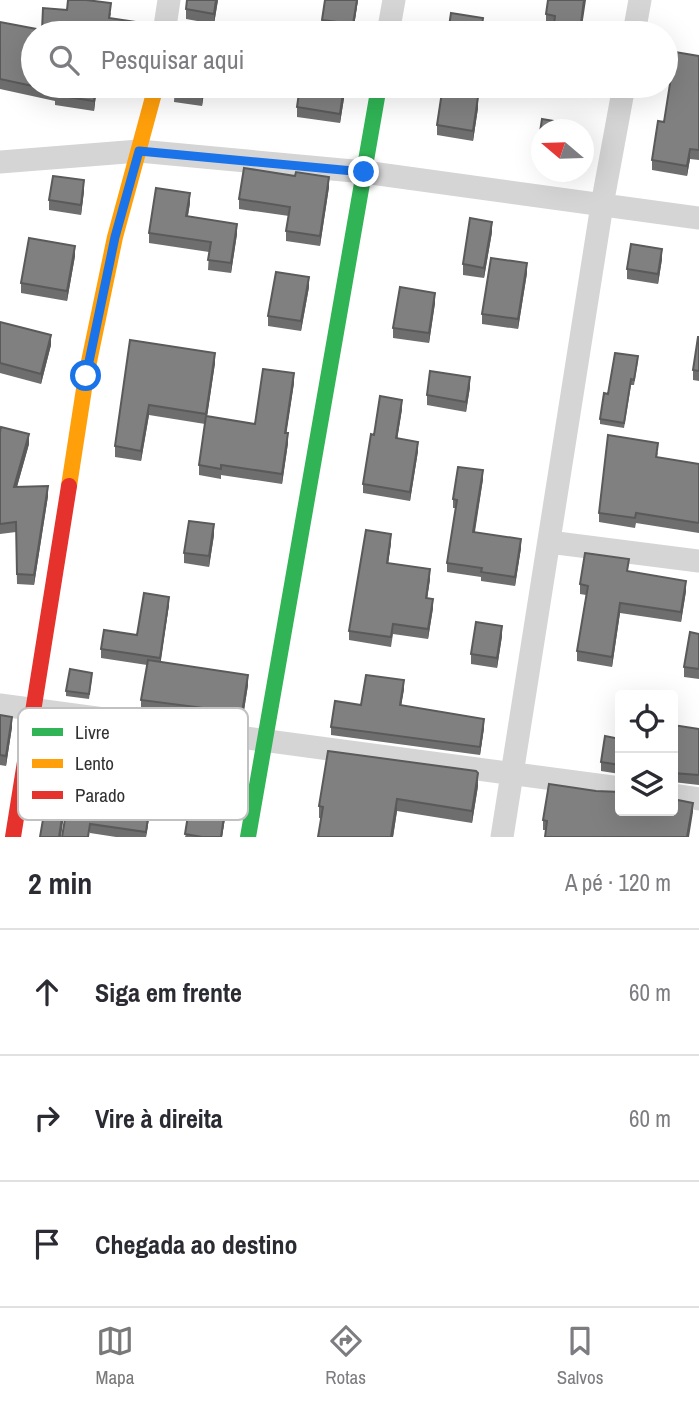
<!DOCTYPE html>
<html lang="pt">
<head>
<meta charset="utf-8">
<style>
  body { margin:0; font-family:"Archivo Narrow",sans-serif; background:#f7f7f7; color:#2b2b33 }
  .controls { position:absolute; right:21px; bottom:21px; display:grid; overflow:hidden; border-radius:7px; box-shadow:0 7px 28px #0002 }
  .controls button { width:63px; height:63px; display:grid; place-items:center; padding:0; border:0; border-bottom:2px solid #e1e1e2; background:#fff; color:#2b2b33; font:35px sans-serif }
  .compass { position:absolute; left:531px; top:119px; width:63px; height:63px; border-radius:50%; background:#fff; box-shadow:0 7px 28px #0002; rotate:289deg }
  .stop { position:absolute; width:21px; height:21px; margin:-16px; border:5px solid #1a73e8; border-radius:50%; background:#fff }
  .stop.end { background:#1a73e8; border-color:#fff; box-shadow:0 2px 7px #0008 }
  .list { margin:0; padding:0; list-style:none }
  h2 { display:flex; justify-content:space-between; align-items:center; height:91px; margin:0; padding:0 28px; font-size:30px }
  h2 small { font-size:23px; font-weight:400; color:#7c7c81 }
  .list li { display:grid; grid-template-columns:46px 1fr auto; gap:21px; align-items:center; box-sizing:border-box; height:126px; padding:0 28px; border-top:2px solid #e1e1e2 }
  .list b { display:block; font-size:26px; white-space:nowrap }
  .list em { font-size:23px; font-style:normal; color:#7c7c81 }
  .icon { flex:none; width:38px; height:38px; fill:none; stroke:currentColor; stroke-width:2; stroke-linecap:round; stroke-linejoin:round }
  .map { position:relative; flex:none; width:699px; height:837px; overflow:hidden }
  .search { position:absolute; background:#fff; box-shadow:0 7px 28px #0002; left:21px; right:21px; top:21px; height:77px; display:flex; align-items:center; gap:18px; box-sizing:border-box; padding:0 24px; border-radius:38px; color:#7c7c81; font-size:26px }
  .sheet { height:469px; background:#fff }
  nav { display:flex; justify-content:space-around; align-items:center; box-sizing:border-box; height:98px; border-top:2px solid #e1e1e2; background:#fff; font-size:19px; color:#7c7c81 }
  nav a { display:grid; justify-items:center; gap:4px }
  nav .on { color:#797979 }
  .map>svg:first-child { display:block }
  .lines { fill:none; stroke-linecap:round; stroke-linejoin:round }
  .street { stroke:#d5d5d5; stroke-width:23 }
  .fast { stroke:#30b455; stroke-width:16 }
  .slow { stroke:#ff9f0a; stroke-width:16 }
  .jam { stroke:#e5322d; stroke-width:16 }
  .wall { fill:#6e6e6e }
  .shaded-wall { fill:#5a5a5a }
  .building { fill:#808080; stroke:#5a5a5a; stroke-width:2 }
  .route { stroke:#1a73e8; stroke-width:9 }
  .key { fill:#fff; stroke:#c1c1c1; stroke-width:2 }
  .key-label { font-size:19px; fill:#313131 }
</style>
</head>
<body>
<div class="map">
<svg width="699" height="837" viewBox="0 0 699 837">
  <rect width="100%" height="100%" fill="#fff"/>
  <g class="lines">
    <path class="street" d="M164,33L169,0
      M388,33L394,0
      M634,33L640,0
      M0,162L139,151L364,172L699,218
      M549,542L699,561
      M0,705L620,788
      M673,795L699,799
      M502,837L602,205L624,86"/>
    <path class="fast" d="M248,837L379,86"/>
    <path class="slow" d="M69,486L86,376L115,237L156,86"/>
    <path class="jam" d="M13,837L69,486"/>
  </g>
  <path class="wall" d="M218,0L214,24L186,19V9Z
    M358,0L353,33L322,30V20Z
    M586,0L553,33L554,25L546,24V14Z
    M67,10L111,13L110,18L150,33H33V86H97L94,111L55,105V101L0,89V22L42,30Z
    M699,56V160L690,159L687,176L652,170V160L664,122Z
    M175,86H205L202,106L174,102Z
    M300,86H346L340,123L297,117V107Z
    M478,108L473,141L437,135V125Z
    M542,119L572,124V130H542V156L538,155V145Z
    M295,176L329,187L320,246L286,241V231L289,216L239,209V199Z
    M84,191L81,215L49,210V200Z
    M190,203L188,216L237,234L231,273L208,270L209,252L149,243V233Z
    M492,232L484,278L463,275V264Z
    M75,256L67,301L21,293V283Z
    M662,259L658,284L627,279V269Z
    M527,273L518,329L482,324V314Z
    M309,287L301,331L268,326V316Z
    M435,303L429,343L393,338V328Z
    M0,322L51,345L41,384L0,373Z
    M699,337V381L693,380V370Z
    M130,340L215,363L207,416L255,424L294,383L286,433L288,443L282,484L221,475V479L199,475V465L205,424L149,415L141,461L115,457V446Z
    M638,361L634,385H631L624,428L600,424V419L608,394Z
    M470,387L466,412L427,405V395Z
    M402,409L397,439L418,451L410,501L363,493V484L374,435Z
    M0,432L29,444L17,487L48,496L34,585L17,584L16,532L0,534Z
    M658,452L657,457L699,464V533L636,523L635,528L599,522V513Z
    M483,479L475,532L521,548L515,586L481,581V577L447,572V563L456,508H453V499Z
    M214,535L209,567L184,563V553Z
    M391,543L388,563L430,579L427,598L433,608L428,639L393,634L391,647L349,640V631Z
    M629,572L686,591L681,622L620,613L612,667L577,661V651L586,595L580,594V584Z
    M169,605L160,662L248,685L242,723L141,710V700L147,665L101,658V649L137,635Z
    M699,634V679L684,677V667Z
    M502,636L497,668L471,664V654Z
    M92,678L89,699L66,696V691Z
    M404,689L401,705L484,728L480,755L331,735V727L361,705Z
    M0,715L12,727L6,766L0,765Z
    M673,725L699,729V785L673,782Z
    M620,739V774L601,771V762Z
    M238,751L232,793H229L222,837H185L198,798Z
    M154,752L147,795L151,805L146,837H116L90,833L71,780L54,777V768Z
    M478,786L472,823L397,811L393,837H318L321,818H319V806Z
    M693,812L546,830H543V820Z"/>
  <path class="shaded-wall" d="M216,0H218L214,24V14Z
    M357,0H358L353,33V24Z
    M584,0H586L581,33H580Z
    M96,86H97L94,111V101Z
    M203,86H205L202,106V96Z
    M344,86H346L340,123V114Z
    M478,97V108L473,141V131Z
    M690,149V159L687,176V166Z
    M329,177V187L320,246V236Z
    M84,180V191L81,215V205Z
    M190,193V203L186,226V216Z
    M492,222V232L484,278V268Z
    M237,224V234L231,273V263Z
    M75,246V256L67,301V291Z
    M662,249V259L658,284V274Z
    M527,263V273L518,329V319Z
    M309,277V287L301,331V321Z
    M435,293V303L429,343V333Z
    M51,335V345L41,384V374Z
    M215,353V363L206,424V414Z
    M294,373V383L285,443V433Z
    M470,377V387L466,412V402Z
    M402,400V409L396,447V438Z
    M149,405V415L141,461V451Z
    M288,433V443L282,484V474Z
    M29,434V444L14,497V487Z
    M418,442V451L410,501V492Z
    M483,470V479L473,541V532Z
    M48,486V496L34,585V575Z
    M214,524V535L209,567V556Z
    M391,534V543L387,572V563Z
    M521,539V548L515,586V577Z
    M430,569V579L426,607V598Z
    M686,581V591L681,622V612Z
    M169,597V605L160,667V658Z
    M433,599V608L428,639V629Z
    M620,603V613L612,667V657Z
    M502,626V636L497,668V658Z
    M248,675V685L242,723V713Z
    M404,680V689L400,713V705Z
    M12,717V727L6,766V756Z
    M484,719V728L480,755V747Z
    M238,741V751L232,793V783Z
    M154,742V752L146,804V795Z
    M478,773V786L472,823V811Z
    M229,783V793L222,837H221Z
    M151,796V805L146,837V832Z
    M397,799V811L393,837H391Z
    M693,803V812L689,837H687Z
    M64,805V815L61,837H59Z"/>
  <path class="building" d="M68,0H86L111,3L109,18L150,24L149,33H33V86H96L94,101L55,95L56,91L0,79V22L42,30L43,8L67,10Z
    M187,0H216L214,14L186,9Z
    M325,0H357L353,24L322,20Z
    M548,0H584L580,31L592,33H553L555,16L546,14Z
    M451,13L483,18L481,33H448Z
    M287,25L321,30V33H286Z
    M675,52L699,56V150L690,149L687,166L652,160L658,121L664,122Z
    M175,86H203L202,96L174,92Z
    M300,86H344L340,114L297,107Z
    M442,92L478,97L473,131L437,125Z
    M542,119L572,124L571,130H542V146L538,145Z
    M244,168L295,176L296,172L329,177L320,236L286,231L290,207L239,199Z
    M53,176L84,180L81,205L49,200Z
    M156,188L190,193L186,216L237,224L231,263L208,260L211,242L149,233Z
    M470,218L492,222L484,268L463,264Z
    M29,238L75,246L67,291L21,283Z
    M631,244L662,249L658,274L627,269Z
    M491,258L527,263L518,319L482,314Z
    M276,272L309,277L301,321L268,316Z
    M400,287L435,293L429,333L393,328Z
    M0,322L51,335L41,374L0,363Z
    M698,337H699V371L693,370Z
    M130,340L215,353L206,414L149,405L141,451L115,446Z
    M615,353L638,356L634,380L631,379L624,423L600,419L604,393L608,394Z
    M263,369L294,373L285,433H288L282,474L221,465V469L199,465L206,416L255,424Z
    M430,371L470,377L466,402L427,395Z
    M380,396L402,400L396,438L418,442L410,492L363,484L371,434L374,435Z
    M1,427L29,434L14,487L48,486L34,575L17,574L16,522L0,524V432Z
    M608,435L658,443L656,457L699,464V523L636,513L635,518L599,513Z
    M458,467L483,470L473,532L521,539L515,577L481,572L482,568L447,563L457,500L453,499Z
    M189,521L214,524L209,556L184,553Z
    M366,530L391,534L387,563L430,569L426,598L433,599L428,629L393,624L391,637L349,631Z
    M585,553L629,559L627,571L686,581L681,612L620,603L612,657L577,651L588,586L580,584Z
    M144,593L169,597L160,658L101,649L104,630L137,635Z
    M476,622L502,626L497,658L471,654Z
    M690,632L699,634V669L684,667Z
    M148,660L248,675L242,713L141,700Z
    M70,669L92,673L89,694L66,691Z
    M366,675L404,680L400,705L484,719L480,747L331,727L335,701L361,705Z
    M0,715L12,717L6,756L0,755Z
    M673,725L699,729V775L673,773Z
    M60,728L154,742L146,795L151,796L146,832L90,824L88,837H62L73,771L54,768Z
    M605,736L620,739V765L601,762Z
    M207,737L238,741L232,783H229L221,837H202L185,834L191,797L198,798Z
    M328,751L476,771L478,773L472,811L397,799L391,837H318L323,807L319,806Z
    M549,784L596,791L620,792V811H673V799L693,803L687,837H545L547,821L543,820Z
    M46,802L64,805L59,837H40Z"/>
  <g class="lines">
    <path class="route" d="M86,376L115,237L139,151L364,172"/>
  </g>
  <rect x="18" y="708" width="230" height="112" rx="10" class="key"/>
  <rect x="32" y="728" width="31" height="8" fill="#30b455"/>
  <rect x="32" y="759" width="31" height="9" fill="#ff9f0a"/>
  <rect x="32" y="791" width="31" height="8" fill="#e5322d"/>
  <g class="key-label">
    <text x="75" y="739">Livre</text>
    <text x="75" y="770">Lento</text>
    <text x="75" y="802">Parado</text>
  </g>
</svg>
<div class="controls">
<button><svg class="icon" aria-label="locate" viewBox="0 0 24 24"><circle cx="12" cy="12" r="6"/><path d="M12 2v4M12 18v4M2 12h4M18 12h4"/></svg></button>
<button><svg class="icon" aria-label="layers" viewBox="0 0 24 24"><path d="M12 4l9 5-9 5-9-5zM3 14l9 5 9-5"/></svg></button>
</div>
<svg class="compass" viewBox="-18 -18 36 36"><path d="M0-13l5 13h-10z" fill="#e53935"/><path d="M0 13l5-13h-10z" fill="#7c7c81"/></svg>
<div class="stop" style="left:86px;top:376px"></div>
<div class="stop end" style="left:364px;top:172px"></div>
<div class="search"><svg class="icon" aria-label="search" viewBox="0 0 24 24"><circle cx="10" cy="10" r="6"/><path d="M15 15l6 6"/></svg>Pesquisar aqui</div>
</div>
<section class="sheet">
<h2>2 min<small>A pé · 120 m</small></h2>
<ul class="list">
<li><svg class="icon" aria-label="ahead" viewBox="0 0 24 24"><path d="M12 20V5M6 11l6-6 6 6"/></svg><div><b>Siga em frente</b></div><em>60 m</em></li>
<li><svg class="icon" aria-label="right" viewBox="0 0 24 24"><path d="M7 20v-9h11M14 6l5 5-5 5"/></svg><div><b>Vire à direita</b></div><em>60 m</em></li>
<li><svg class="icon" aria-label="arrive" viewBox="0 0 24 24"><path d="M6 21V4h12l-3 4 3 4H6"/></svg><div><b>Chegada ao destino</b></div></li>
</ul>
</section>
<nav>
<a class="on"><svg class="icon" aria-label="map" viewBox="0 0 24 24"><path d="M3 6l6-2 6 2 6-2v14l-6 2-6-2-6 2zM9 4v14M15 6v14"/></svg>Mapa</a>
<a><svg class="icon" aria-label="directions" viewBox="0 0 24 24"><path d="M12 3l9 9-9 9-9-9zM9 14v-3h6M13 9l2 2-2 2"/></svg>Rotas</a>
<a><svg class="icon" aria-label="saved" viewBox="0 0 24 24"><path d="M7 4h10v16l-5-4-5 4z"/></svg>Salvos</a>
</nav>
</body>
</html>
